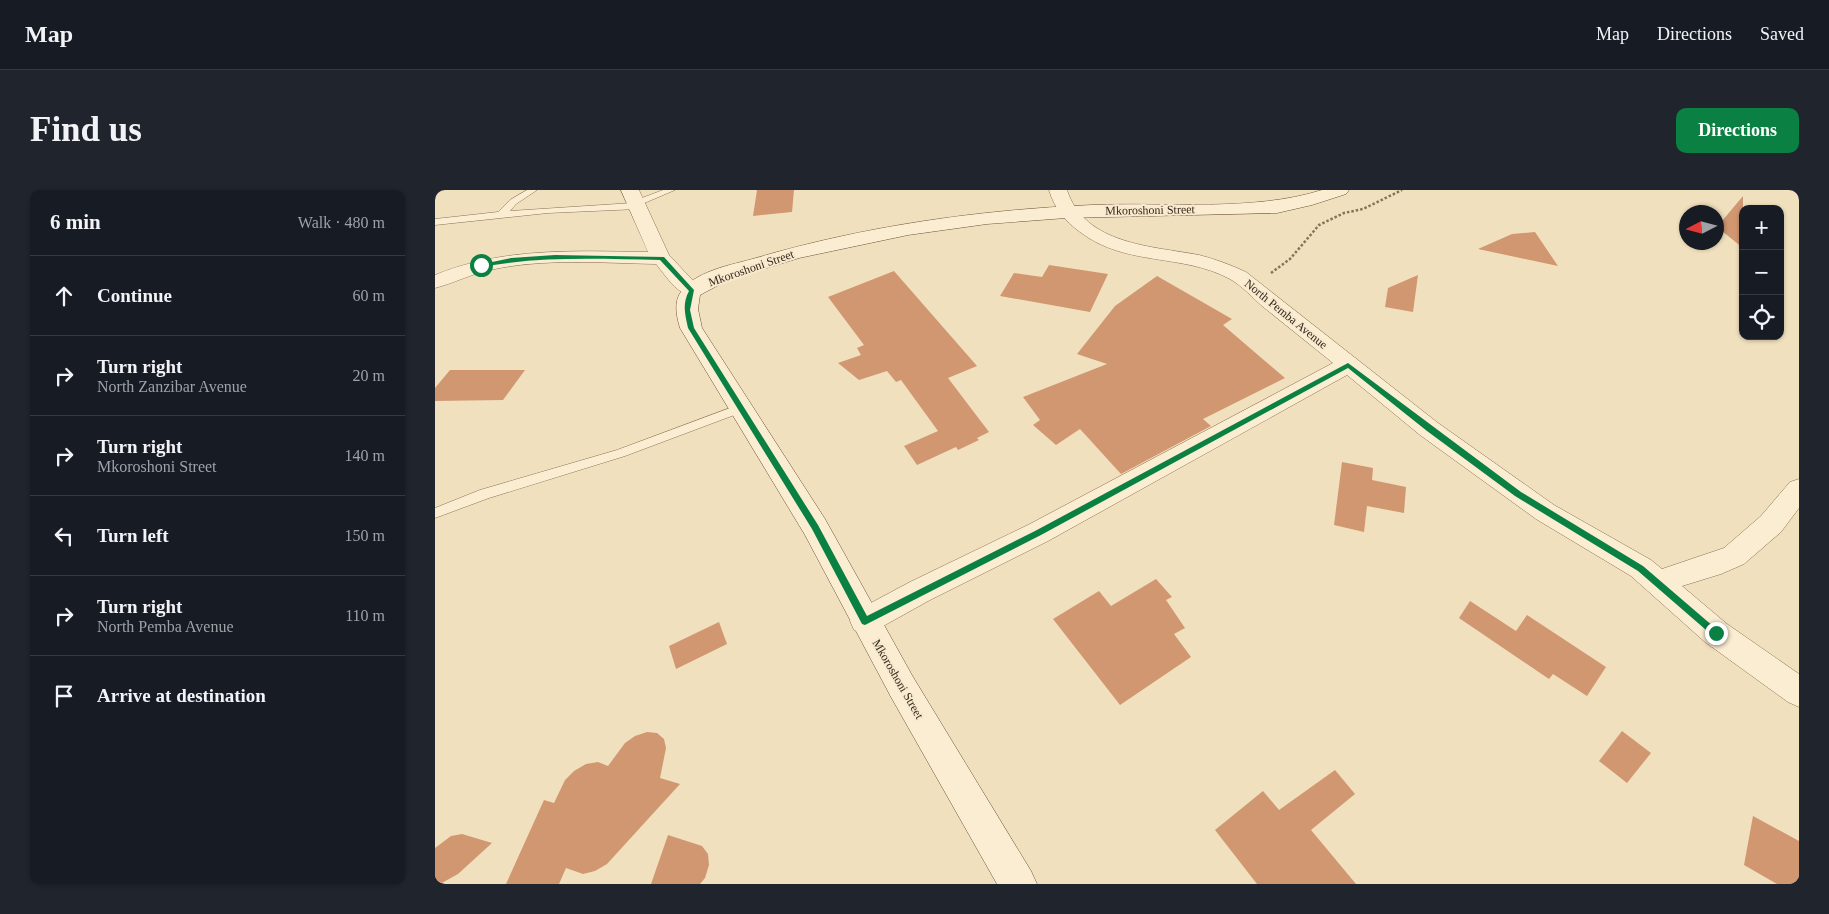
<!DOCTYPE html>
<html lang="en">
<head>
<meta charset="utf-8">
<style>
  body { margin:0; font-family:"Times New Roman",serif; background:#20242c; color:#f1f3f6 }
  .controls { position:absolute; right:15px; top:15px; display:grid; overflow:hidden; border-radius:10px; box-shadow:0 1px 4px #0004 }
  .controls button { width:45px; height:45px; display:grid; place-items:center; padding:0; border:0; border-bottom:1px solid #363941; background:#171b24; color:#f1f3f6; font:25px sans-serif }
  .compass { position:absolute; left:1244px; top:15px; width:45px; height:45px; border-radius:50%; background:#171b24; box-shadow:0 1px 4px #0004; rotate:264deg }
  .stop { position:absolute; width:15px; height:15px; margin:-11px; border:4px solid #0b8043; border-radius:50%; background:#fff }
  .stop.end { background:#0b8043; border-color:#fff; box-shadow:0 1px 5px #0008 }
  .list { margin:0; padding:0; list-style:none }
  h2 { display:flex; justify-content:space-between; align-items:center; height:65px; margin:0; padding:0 20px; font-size:21px }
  h2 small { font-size:16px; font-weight:400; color:#9ea1a6 }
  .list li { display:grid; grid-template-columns:32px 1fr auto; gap:15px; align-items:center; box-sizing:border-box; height:80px; padding:0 20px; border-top:1px solid #363941 }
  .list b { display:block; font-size:19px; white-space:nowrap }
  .list p { margin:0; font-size:16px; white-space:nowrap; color:#9ea1a6 }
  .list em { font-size:16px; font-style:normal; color:#9ea1a6 }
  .icon { flex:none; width:28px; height:28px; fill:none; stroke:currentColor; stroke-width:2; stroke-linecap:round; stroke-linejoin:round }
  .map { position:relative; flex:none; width:1364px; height:694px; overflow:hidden; border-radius:10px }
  header { display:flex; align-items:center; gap:30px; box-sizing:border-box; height:70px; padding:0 25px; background:#171b24; border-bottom:1px solid #363941 }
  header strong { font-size:24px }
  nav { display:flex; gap:28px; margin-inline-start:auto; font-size:18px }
  .intro { display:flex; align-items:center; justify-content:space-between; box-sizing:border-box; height:120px; padding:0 30px }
  h1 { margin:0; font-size:35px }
  .button { padding:12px 22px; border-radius:10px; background:#0b8043; color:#fff; font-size:18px; font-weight:700 }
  main { display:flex; gap:30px; padding:0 30px }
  aside { flex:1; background:#171b24; border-radius:10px; box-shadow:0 1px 4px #0004 }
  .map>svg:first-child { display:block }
  .building { fill:#d19771 }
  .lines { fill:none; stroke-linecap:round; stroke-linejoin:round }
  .lane-casing { stroke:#8a7056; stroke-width:1 }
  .street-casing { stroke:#8a7056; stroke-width:1 }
  .secondary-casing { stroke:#6b5139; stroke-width:1 }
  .path { stroke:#8a7056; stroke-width:2.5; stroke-dasharray:2.5 2; stroke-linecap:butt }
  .lane { fill:#fbedd1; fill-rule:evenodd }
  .street { fill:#fbedd1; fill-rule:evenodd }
  .secondary { fill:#fbedd1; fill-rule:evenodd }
  .route { fill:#0b8043 }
  .labels { text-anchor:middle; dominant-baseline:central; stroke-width:4; stroke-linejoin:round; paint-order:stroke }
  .street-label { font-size:12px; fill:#38281b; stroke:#f7eace }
</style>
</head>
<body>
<header>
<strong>Map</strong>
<nav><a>Map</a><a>Directions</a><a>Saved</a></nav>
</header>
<div class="intro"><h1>Find us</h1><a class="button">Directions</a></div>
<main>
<aside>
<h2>6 min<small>Walk · 480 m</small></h2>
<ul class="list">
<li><svg class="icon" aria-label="ahead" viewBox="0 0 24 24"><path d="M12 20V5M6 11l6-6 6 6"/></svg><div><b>Continue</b></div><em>60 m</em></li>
<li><svg class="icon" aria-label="right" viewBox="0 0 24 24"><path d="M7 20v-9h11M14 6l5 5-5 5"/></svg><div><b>Turn right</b><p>North Zanzibar Avenue</p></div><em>20 m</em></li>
<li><svg class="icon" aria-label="right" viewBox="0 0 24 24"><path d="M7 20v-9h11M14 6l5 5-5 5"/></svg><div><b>Turn right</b><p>Mkoroshoni Street</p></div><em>140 m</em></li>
<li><svg class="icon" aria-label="left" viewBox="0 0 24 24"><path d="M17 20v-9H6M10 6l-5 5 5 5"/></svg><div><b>Turn left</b></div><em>150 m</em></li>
<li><svg class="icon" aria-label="right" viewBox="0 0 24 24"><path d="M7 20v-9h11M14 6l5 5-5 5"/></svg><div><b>Turn right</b><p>North Pemba Avenue</p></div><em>110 m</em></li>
<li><svg class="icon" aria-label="arrive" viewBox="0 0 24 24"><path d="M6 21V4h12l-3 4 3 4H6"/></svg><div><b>Arrive at destination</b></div></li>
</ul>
</aside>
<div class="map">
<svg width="1364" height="694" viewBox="0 0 1364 694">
  <rect width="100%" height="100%" fill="#f0e0be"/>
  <path class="building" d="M322,0H359L357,22L318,26Z
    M1308,6V58L1282,37Z
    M1100,42L1123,76L1043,59L1077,44Z
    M614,75L673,84L655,122L565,106L579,83L607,87Z
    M459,81L542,176L513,188L554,242L542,248L544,250L523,260L521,257L482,275L469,256L503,241L466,190L461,192L452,181L424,190L403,173L426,165L422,158L429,155L393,107Z
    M983,85L978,122L950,117L953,98Z
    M722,86L797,129L788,135L850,188L768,229L776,236L686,284L645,239L621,255L598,235L605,230L588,207L672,174L642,164L680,116Z
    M15,180H90L68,210L0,211V198Z
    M907,272L938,278L937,290L971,297L969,323L932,316L929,342L899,335Z
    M721,389L737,407L731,410L750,438L739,444L756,467L685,515L618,429L664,401L676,416Z
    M1035,411L1081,441L1092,425L1171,477L1152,506L1118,484L1114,489L1024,428Z
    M284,432L292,454L241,479L234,456Z
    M1187,541L1216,563L1192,593L1164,571Z
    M212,542L222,543L229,549L231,558L225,588L245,594L172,674L160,681L148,684L131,678L124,694H71L109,610L119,613L130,590L139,581L151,574L163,572L173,576L190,553L200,546Z
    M900,580L920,604L876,640L921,694H822L780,640L828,601L844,620Z
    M1318,626L1364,651V694H1342L1309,675Z
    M27,644L57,653L23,684L5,694H0V658L16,646Z
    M233,645L267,656L273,664L274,675L270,688L265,694H216Z"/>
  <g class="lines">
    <g class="lane-casing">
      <path id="lane" d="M92,0H102L81,14L75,21L198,13L199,11L228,0H240L207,14L206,18L203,19L113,23L0,35V29L63,22L75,10Z
        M306,214L312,218L310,221L190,266L54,308L0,328V318L45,300L182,260Z"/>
    </g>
    <g class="street-casing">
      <path id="street" d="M186,0H204L234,65L264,97L267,101L264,105C245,110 232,87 221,74C166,73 109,68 55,80C36,84 19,93 0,98V85C69,57 140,61 213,62Z
        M614,0H632C650,55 717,56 764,65C780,69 796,75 811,82L1003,233L1119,315L1216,370L1227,379L1289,358L1326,326L1355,292L1364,289V318L1346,342L1309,374L1286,384L1247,396L1292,434L1364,484V517L1353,512L1270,452L1196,386L1101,329L985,245L912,185L613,351L495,410L441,440L430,444L419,440L415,431L419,422L475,392L593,335L898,173C874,154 851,135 827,116C817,107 807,96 795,89C747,63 691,77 645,42C630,31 619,18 614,0Z"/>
    </g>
    <g class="secondary-casing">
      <path id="secondary" d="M887,0H914L911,4L877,15L842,23L631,28L552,34L473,45L364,68L293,90L265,105L263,119L267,138L390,329L478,487L596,681L602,694H562L456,507L370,345L245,138C242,128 239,115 244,105C257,81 297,75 321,68C430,36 543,20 657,15C730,12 818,22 887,0Z"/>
    </g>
    <path class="path" d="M836,83L855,69L884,35L909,23L928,19L967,0"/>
    <use href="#lane" class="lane"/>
    <use href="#street" class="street"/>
    <use href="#secondary" class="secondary"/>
  </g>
  <path class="route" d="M120,65L229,67L259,100L255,120L259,138L383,335L432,426L600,341L913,173L1086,302L1208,376L1286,443L1281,447L1278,446L1203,381L1080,306L992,241L913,178L606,345L430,435L427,434L377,339L253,138C250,124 247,114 254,101L225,70C165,69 105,66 46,77L43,75L76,68Z"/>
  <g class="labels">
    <g class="street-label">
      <text transform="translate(715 20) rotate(-1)">Mkoroshoni Street</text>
      <text transform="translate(316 78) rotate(-19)">Mkoroshoni Street</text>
      <text transform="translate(851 124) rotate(39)">North Pemba Avenue</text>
      <text transform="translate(463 489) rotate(60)">Mkoroshoni Street</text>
    </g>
  </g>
</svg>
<div class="controls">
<button>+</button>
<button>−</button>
<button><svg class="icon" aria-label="locate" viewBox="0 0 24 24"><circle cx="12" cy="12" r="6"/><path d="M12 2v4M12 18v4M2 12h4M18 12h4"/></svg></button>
</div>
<svg class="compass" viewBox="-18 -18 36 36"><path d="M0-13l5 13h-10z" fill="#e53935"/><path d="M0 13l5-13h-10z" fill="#9ea1a6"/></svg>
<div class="stop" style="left:46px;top:75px"></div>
<div class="stop end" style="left:1281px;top:443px"></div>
</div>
</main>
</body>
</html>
